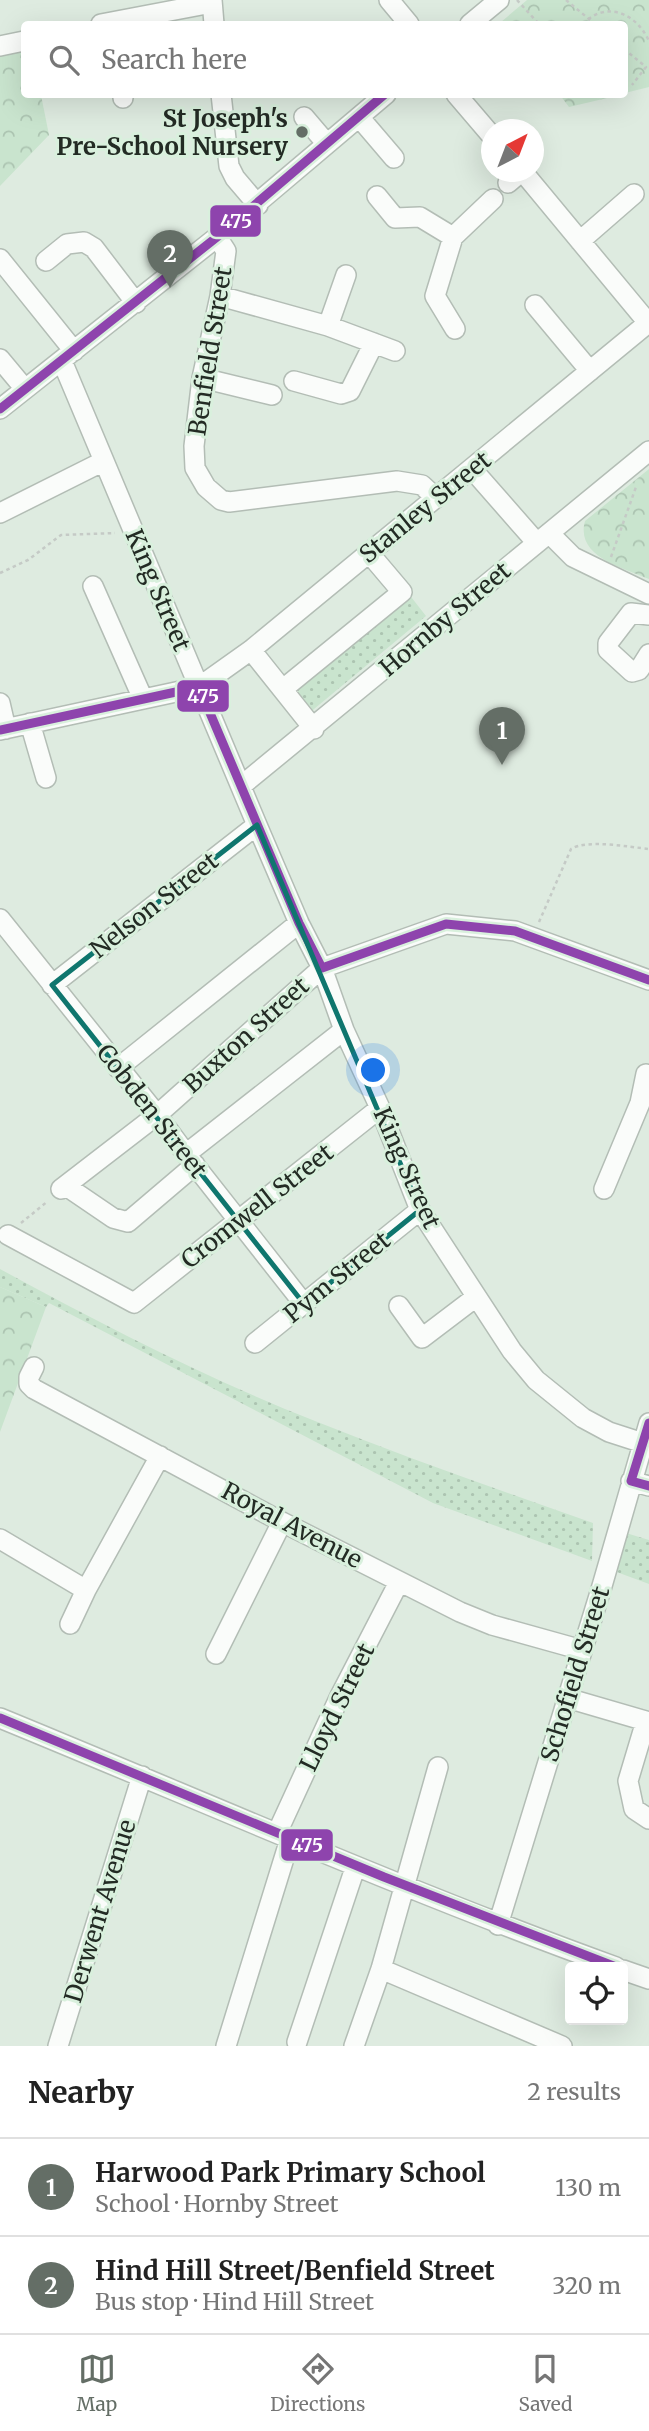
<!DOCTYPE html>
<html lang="en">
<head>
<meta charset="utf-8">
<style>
  body { margin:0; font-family:Merriweather,serif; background:#f2f2f2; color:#222 }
  .controls { position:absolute; right:21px; bottom:21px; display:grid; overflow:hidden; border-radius:7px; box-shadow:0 7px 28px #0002 }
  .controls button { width:63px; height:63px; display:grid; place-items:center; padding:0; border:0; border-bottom:2px solid #e0e0e0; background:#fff; color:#222; font:35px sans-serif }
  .compass { position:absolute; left:481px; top:119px; width:63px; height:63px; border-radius:50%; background:#fff; box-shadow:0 7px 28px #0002; rotate:42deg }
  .you { position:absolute; left:374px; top:1071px; width:24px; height:24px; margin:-18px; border:5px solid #fff; border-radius:50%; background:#1a73e8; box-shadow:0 0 0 10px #1a73e833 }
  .badge { display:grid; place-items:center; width:46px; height:46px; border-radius:50%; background:#646e66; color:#fff; font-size:23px; font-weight:700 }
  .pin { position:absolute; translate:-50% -58px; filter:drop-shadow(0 2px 4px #0008) }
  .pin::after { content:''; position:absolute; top:37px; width:24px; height:21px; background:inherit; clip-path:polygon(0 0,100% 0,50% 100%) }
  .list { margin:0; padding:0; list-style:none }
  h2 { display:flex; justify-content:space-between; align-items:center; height:91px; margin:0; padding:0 28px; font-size:30px }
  h2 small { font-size:23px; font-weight:400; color:#767676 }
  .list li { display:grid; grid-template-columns:46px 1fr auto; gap:21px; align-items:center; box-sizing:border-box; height:98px; padding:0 28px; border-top:2px solid #e0e0e0 }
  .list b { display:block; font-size:26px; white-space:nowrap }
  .list p { margin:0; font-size:23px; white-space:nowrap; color:#767676 }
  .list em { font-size:23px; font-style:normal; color:#767676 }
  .icon { flex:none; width:38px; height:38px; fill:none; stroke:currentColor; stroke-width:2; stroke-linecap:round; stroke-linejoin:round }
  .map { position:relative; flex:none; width:649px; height:2046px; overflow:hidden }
  .search { position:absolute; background:#fff; box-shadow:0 7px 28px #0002; left:21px; right:21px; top:21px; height:77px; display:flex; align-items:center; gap:18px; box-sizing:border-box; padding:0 24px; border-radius:7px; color:#767676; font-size:26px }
  .sheet { height:287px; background:#fff }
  nav { display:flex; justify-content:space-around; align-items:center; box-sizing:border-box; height:98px; border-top:2px solid #e0e0e0; background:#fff; font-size:19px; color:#767676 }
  nav a { display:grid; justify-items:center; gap:4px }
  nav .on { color:#646e66 }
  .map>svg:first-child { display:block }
  .grass { fill:url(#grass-dots) }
  .forest { fill:url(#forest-crowns) }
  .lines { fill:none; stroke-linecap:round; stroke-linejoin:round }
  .minor-casing { stroke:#b3bdb5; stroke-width:22 }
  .path { stroke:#c5cac6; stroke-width:2.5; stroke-dasharray:3.5 3.5; stroke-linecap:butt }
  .minor { stroke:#fafcfa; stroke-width:19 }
  .bus-1-casing { stroke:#d9f0dd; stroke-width:14 }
  .bus-1 { stroke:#8e44ad; stroke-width:9 }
  .marked { fill:none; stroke:#0f766e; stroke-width:5; stroke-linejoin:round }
  .poi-dot { fill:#646e66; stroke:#d9f0dd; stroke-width:2.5 }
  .labels { text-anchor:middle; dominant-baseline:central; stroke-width:6; stroke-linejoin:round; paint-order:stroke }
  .poi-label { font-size:24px; font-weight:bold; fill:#232b24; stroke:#d9f0dd; text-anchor:end }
  .street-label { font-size:24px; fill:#232b24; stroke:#d9f0dd }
  .line-badge { stroke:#d9f0dd; stroke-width:2.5 }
  .badge-label { font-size:19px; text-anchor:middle; font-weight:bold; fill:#fff }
</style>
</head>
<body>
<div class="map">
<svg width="649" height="2046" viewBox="0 0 649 2046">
  <defs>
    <pattern id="grass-dots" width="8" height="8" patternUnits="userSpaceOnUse" patternTransform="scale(1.75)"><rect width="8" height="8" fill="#c9e4ce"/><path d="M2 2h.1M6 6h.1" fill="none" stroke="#acc4b1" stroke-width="1.8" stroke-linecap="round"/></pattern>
    <pattern id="forest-crowns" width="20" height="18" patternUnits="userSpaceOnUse" patternTransform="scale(1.75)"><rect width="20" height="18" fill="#c9e4ce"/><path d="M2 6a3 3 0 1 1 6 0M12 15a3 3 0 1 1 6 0" fill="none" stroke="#acc4b1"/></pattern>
  </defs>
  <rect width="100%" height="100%" fill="#deebe0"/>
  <path class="grass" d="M408,593L426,616L308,714L298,700V685Z
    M0,1269C103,1325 206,1378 315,1421C407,1458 500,1490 593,1523L592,1561L433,1503L49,1303L46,1307L0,1287Z
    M626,1533L649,1540V1584L614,1571Z"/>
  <path class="forest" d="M527,0H649V87L625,93L624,24H503L501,22Z
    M24,49V94L41,95L49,135L0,186V55Z
    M560,95H620L569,107Z
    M649,469V579C624,568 575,557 585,521Z
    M0,1287L46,1307L0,1432Z"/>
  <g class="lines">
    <g class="minor-casing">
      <path id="minor" d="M212,0L214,24
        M389,0L409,24
        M101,24L212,3
        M470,24L499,0
        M0,46L24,41
        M123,94V98
        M221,94L229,166L235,178L258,205
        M456,94L491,135
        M304,117L327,144
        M359,117L394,158
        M523,172L649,324
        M508,183L521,172
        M377,196L395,218L420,217L453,237
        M217,237L226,251L220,296L202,378L194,446L195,468L206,487L221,500L229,502L397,481L422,485L436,498
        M580,241L634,194
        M0,259L74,351
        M46,261L67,244L84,242L94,248L136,303
        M220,296L328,326L395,351
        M535,305L590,371
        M328,326L346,275
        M455,329L435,296L453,237L493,199
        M0,359L25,389
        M62,361L257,825L299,923L322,968L344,1030L380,1108L420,1210L512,1351L536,1380L583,1418L609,1432L643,1443
        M202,378L272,395
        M294,381L341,394L350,391L374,343
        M0,409L217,237L386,94
        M472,469L537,543
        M0,513L104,461
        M549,533L573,557L649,594
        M93,586L143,699
        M649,615L631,613L608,643V650L632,672L639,670L649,654
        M251,650L314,729
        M283,689L402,592L369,553
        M0,703L6,729
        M30,723L46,778
        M0,730L199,687L251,650L648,323
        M241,786L649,451
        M0,919L157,1115L186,1154L304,1304
        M52,985L257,825
        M118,1068L299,923
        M186,1154L344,1030
        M66,1186L113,1218L128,1222L195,1165
        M61,1189L157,1115L322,968L446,924L515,931L649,980
        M604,1189L640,1103L646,1074
        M8,1235L134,1303L380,1108
        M399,1306L422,1338L476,1297
        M255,1343L420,1210
        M34,1367L29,1377V1384L34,1389L282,1522L460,1612L492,1625L582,1650
        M631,1481L649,1486
        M0,1539L86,1590
        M70,1624L86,1590L160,1456
        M216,1654L282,1522
        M567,1698L649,1722
        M0,1718C205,1802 408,1892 616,1967
        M646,1721L628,1781L634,1809L649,1819
        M277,1833L340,1696L399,1582
        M498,1925L602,1586L649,1423
        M381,1969L562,2046
        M623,1970L649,1979
        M297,2042L355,1868
        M58,2046L142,1776
        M226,2046L290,1839
        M354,2046L381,1969L438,1767"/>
    </g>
    <path class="path" d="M517,0L539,24
      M566,0L595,24
      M583,24C606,0 636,13 649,41
      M624,49L646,67L632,85
      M611,557L636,487
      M0,573L28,560L61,535L115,533
      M539,922L571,849C587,839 629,847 649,849
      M21,1223L48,1201"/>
    <use href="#minor" class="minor"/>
    <g class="bus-1-casing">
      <path id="bus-1" d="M0,409L217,237L385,94
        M0,730L199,687L299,923L322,968L446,924L515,931L649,980
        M649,1423L631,1481L649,1486
        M0,1718L384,1877L616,1967"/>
    </g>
    <use href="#bus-1" class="bus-1"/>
  </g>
  <path class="marked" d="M257,825L420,1210L304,1304L52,985Z"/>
  <circle class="poi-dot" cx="302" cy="132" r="7"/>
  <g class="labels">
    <g class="poi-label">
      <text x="288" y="118">St Joseph's<tspan x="288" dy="28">Pre-School Nursery</tspan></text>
    </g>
    <g class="street-label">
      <text transform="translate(210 351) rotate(-81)">Benfield Street</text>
      <text transform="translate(425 507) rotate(-39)">Stanley Street</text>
      <text transform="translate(158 590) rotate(67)">King Street</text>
      <text transform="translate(445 619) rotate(-40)">Hornby Street</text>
      <text transform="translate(154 905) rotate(-38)">Nelson Street</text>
      <text transform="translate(246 1035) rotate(-42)">Buxton Street</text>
      <text transform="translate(152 1111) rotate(52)">Cobden Street</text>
      <text transform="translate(407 1168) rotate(66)">King Street</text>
      <text transform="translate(257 1206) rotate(-38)">Cromwell Street</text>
      <text transform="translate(337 1277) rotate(-39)">Pym Street</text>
      <text transform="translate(292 1525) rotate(28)">Royal Avenue</text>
      <text transform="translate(575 1674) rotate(-73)">Schofield Street</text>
      <text transform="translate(337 1707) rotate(-64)">Lloyd Street</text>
      <text transform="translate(100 1911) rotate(-73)">Derwent Avenue</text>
    </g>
  </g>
  <g class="line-badge">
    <rect x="209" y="204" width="53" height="34" rx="7" fill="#8e44ad"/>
    <rect x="176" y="679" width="54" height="34" rx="7" fill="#8e44ad"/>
    <rect x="280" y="1828" width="54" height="34" rx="7" fill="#8e44ad"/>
  </g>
  <g class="badge-label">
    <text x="236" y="228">475</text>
    <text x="203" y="703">475</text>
    <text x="307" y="1852">475</text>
  </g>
</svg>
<div class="controls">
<button><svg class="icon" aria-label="locate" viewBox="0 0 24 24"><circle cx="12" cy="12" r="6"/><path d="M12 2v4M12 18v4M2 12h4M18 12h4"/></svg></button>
</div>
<svg class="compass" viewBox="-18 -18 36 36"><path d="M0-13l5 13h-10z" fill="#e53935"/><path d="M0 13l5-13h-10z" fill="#767676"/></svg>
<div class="you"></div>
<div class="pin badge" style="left:502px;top:765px">1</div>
<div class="pin badge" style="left:170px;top:288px">2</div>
<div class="search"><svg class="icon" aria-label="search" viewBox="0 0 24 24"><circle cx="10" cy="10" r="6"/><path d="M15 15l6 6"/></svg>Search here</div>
</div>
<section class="sheet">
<h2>Nearby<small>2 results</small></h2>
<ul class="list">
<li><span class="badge">1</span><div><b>Harwood Park Primary School</b><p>School · Hornby Street</p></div><em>130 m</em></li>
<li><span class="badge">2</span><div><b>Hind Hill Street/Benfield Street</b><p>Bus stop · Hind Hill Street</p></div><em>320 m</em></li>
</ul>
</section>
<nav>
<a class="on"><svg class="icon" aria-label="map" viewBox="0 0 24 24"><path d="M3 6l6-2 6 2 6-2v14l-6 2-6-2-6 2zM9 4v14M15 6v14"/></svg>Map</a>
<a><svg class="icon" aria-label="directions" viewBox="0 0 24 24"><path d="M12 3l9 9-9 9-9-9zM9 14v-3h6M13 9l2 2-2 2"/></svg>Directions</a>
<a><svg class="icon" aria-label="saved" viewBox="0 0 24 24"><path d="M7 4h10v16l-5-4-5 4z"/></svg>Saved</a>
</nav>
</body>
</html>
